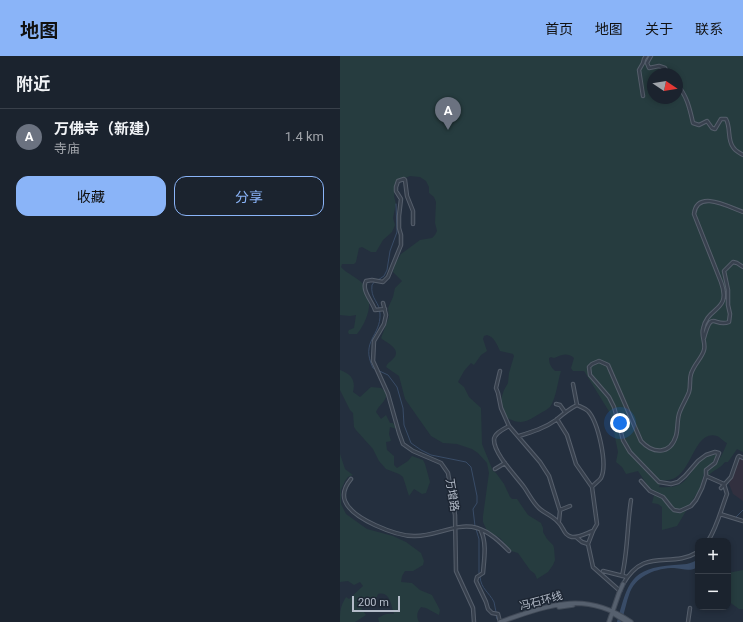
<!DOCTYPE html>
<html lang="zh">
<head>
<meta charset="utf-8">
<style>
  body { margin:0; font-family:Roboto,"Noto Sans SC",sans-serif; background:#282f3a; color:#f1f3f6 }
  .controls { position:absolute; right:12px; bottom:12px; display:grid; overflow:hidden; border-radius:8px; box-shadow:0 2px 6px #0003 }
  .controls button { width:36px; height:36px; display:grid; place-items:center; padding:0; border:0; border-bottom:1px solid #39404a; background:#1b232e; color:#f1f3f6; font:20px sans-serif }
  .compass { position:absolute; left:307px; top:12px; width:36px; height:36px; border-radius:50%; background:#1b232e; box-shadow:0 2px 6px #0003; rotate:102deg }
  .scale { position:absolute; left:12px; bottom:10px; width:48px; box-sizing:border-box; padding-left:4px; border:2px solid #b4bcc9; border-top:0; font-size:11px; line-height:14px; white-space:nowrap; color:#b4bcc9; -webkit-text-stroke:3px #1d2633; paint-order:stroke }
  .you { position:absolute; left:280px; top:367px; width:14px; height:14px; margin:-10px; border:3px solid #fff; border-radius:50%; background:#1a73e8; box-shadow:0 0 0 6px #1a73e833 }
  .badge { display:grid; place-items:center; width:26px; height:26px; border-radius:50%; background:#8ab4f8; color:#fff; font-size:13px; font-weight:700 }
  .pin { position:absolute; translate:-50% -33px; filter:drop-shadow(0 1px 2px #0008) }
  .pin::after { content:''; position:absolute; top:21px; width:14px; height:12px; background:inherit; clip-path:polygon(0 0,100% 0,50% 100%) }
  .list { margin:0; padding:0; list-style:none }
  h2 { display:flex; justify-content:space-between; align-items:center; height:52px; margin:0; padding:0 16px; font-size:17px }
  h2 small { font-size:13px; font-weight:400; color:#a0a4aa }
  .list li { display:grid; grid-template-columns:26px 1fr auto; gap:12px; align-items:center; box-sizing:border-box; height:56px; padding:0 16px; border-top:1px solid #39404a }
  .list b { display:block; font-size:15px; white-space:nowrap }
  .list p { margin:0; font-size:13px; white-space:nowrap; color:#a0a4aa }
  .list em { font-size:13px; font-style:normal; color:#a0a4aa }
  .actions { display:flex; gap:8px; padding:12px 16px }
  .actions a { flex:1; padding:9px 0; border:1px solid #8ab4f8; border-radius:12px; text-align:center; font-size:14px; color:#8ab4f8 }
  .actions .main { background:#8ab4f8; color:#111 }
  .map { position:relative; flex:none; width:403px; height:566px; overflow:hidden }
  header { display:flex; align-items:center; gap:24px; box-sizing:border-box; height:56px; padding:0 20px; background:#8ab4f8; color:#111 }
  header strong { font-size:19px }
  nav { display:flex; gap:22px; margin-inline-start:auto; font-size:14px }
  main { display:flex }
  aside { flex:1; background:#1b232e }
  .map>svg:first-child { display:block }
  .medical { fill:#32303f }
  .green { fill:#263c3f; fill-rule:evenodd }
  .water { fill:#394c67 }
  .lines { fill:none; stroke-linecap:round; stroke-linejoin:round }
  .stream { stroke:#394c67; stroke-width:1 }
  .minor-casing { stroke:#565f6c; stroke-width:4.5 }
  .major-casing { stroke:#414a57; stroke-width:5.5 }
  .minor { stroke:#38414e; stroke-width:2.5 }
  .major { stroke:#56606e; stroke-width:3.5 }
  .labels { text-anchor:middle; dominant-baseline:central; stroke-width:3; stroke-linejoin:round; paint-order:stroke }
  .street-label { font-size:11px; fill:#b4bcc9; stroke:#1d2633 }
</style>
</head>
<body>
<header>
<strong>地图</strong>
<nav><a>首页</a><a>地图</a><a>关于</a><a>联系</a></nav>
</header>
<main>
<aside>
<h2>附近<small></small></h2>
<ul class="list">
<li><span class="badge" style="background:#6b7280">A</span><div><b>万佛寺（新建）</b><p>寺庙</p></div><em>1.4 km</em></li>
</ul>
<div class="actions"><a class="main">收藏</a><a>分享</a></div>
</aside>
<div class="map">
<svg width="403" height="566" viewBox="0 0 403 566">
  <rect width="100%" height="100%" fill="#242f3e"/>
  <path class="medical" d="M399,402L403,403V445L393,438L389,428Z"/>
  <path class="green" d="M0,0H403V396L397,393L388,406H385C380,413 374,413 367,421C367,412 377,409 380,402C383,397 385,392 387,387C383,385 380,381 377,380C351,372 353,429 322,424L319,431C349,433 345,420 362,403L366,401L377,398L373,406L364,417L360,432L337,470L322,474V451L318,448L312,447L314,439L298,415L286,418L282,411L276,406L278,396L270,357L244,315H233L231,312L234,302C227,296 222,299 214,302L211,301L209,302C209,308 211,311 215,315H221C218,324 216,343 210,351C207,354 202,356 199,358C186,366 182,369 167,362L161,349L162,340L164,334L168,327L169,317L174,300L173,298L160,295C157,288 154,281 147,279L144,280L143,283L147,295L141,299L134,309L131,307L124,315L118,326L124,331L129,341L141,352L142,388L153,415L156,417L164,428L170,441L172,443H177L188,459L201,467L203,472V476L207,483L213,489L214,492L215,504L213,509L208,516L197,523L195,518L190,514L178,497L171,495L160,482L147,475L143,466V460L149,417L147,407L138,397L132,393L117,388L103,387L91,380L65,343L59,320L46,311C48,306 49,307 52,304C64,293 46,287 41,282L49,261L48,252L53,241L55,232L62,225L53,216L55,208L61,198L80,184L92,182L95,179L97,175L95,167L96,146L94,141L89,137V131L86,125L80,121L70,120L58,125L55,130L54,140L56,148L53,162L55,169L52,176L43,184L36,196H31L22,191L19,192L16,206L14,208H2L1,211C7,218 17,221 23,228C35,243 28,264 17,278H9L8,276L9,274L14,272L16,259L10,260L0,259ZM313,18H337V42H313Z
    M0,314C11,318 16,324 13,336L20,341L31,331L41,332L46,336C48,345 39,348 36,356L41,363L46,359L50,367H53L57,373L50,371L49,378L51,385L46,386L47,394L54,400V409L57,412L68,405L72,400L83,404L85,408L90,426L86,437L82,438L74,433L69,440L63,421L59,418L46,413L39,405L33,393L16,374L14,371L13,357L10,354L0,334Z
    M0,398L5,413L13,419L8,421L5,425L1,434V448L6,458L27,473L53,480L66,486L81,497L84,505L83,509L73,515H65L62,520L61,526L72,527L80,534L92,539L100,554L99,559L86,552L81,551C77,556 76,560 79,566H39L38,562C44,558 47,557 54,558C51,549 50,535 38,538C34,548 31,547 21,552L26,559L15,566H0C0,555 0,551 6,541L9,543L23,530L20,526L14,529L8,525L0,526Z
    M403,514V553H399L388,545V517Z"/>
  <path class="water" d="M358,503V511C350,516 343,513 334,512C317,512 297,519 290,536C286,546 285,556 281,566H277C288,527 290,512 334,509C344,508 350,509 358,503Z"/>
  <g class="lines">
    <path class="stream" d="M38,224L44,220L47,214L50,195L57,176L56,148
      M35,225L32,229C30,243 40,246 40,258C41,280 20,285 33,312L48,319L57,331L63,352L64,369L71,387L81,394L91,399L126,406L131,411L137,440V447L133,453L135,470
      M396,461L403,454
      M136,473L139,483V517
      M140,521C141,533 149,536 154,546C155,549 155,553 156,556
      M156,559L157,563"/>
    <g class="minor-casing">
      <path id="minor" d="M311,0L307,7L309,12L319,10L325,12L328,18
        M337,29C347,39 350,54 353,67L359,69L367,65L372,72L375,73L381,63H386C391,72 387,83 393,91C395,95 400,97 403,99
        M303,40L299,14L303,7L304,3L306,0
        M43,247L46,259L44,268L34,285L33,305L48,338L59,377L63,388L73,395L101,407L108,417L115,459L116,515L133,552L134,566
        M45,253L35,254C32,245 21,234 26,225L32,224L43,226L48,221L52,211L61,189V179L59,172V160L61,143L56,135V131L58,125L64,123L65,124L67,140L73,155V168
        M364,282C372,252 374,272 389,266L390,258L388,249V234L384,215L393,206L397,207L403,211
        M160,315L156,332L158,337L161,352L169,370L200,406L209,420L220,455L219,465
        M233,328L237,349
        M216,348L220,349L225,356
        M217,363L227,379L236,408L252,431L257,468L253,475L248,488L242,486L236,481
        M169,370C164,373 154,377 154,384C154,398 176,420 184,431C189,438 193,447 200,453C206,458 213,460 218,466C224,471 223,479 232,481C238,482 247,477 253,475
        M179,380C192,376 205,372 216,364C223,358 229,353 237,349C241,351 245,352 248,355C258,366 268,408 261,422C259,425 254,428 252,431
        M155,413L165,407
        M11,423C6,429 2,437 5,445C12,463 56,480 74,480C95,481 116,466 137,472C150,476 160,486 169,495
        M301,425L310,435L323,441L331,451L334,454L340,455L351,450L356,444L362,432L366,420
        M381,432L391,421L398,401L399,400L403,402
        M220,454L230,450
        M380,458L403,465
        M141,475C147,487 144,504 143,517L137,521L136,525L146,546L148,553L152,557L158,558L160,566
        M368,485C377,471 381,454 387,438L384,428L366,420V414L375,407L379,397L375,396L366,399L358,405L345,420L338,426L331,428L319,426L290,396L283,384L274,351L269,341L250,319L249,311L252,308L259,305L268,309L301,385C313,398 330,399 336,380C338,373 337,365 339,358C341,351 346,344 349,336C351,330 349,324 351,318C354,308 362,302 364,294C366,287 361,280 363,273C367,250 392,256 381,226L354,158C357,133 389,151 403,156
        M248,488L253,511L280,535
        M263,515L287,521
        M282,520C288,495 287,469 291,444
        M283,528C305,490 330,513 358,496
        M348,566L350,552"/>
    </g>
    <g class="major-casing">
      <path id="major" d="M219,551L233,549
        M274,558L287,566
        M160,566C209,549 245,534 291,566
        M269,566L279,537L283,528"/>
    </g>
    <use href="#minor" class="minor"/>
    <use href="#major" class="major"/>
  </g>
  <g class="labels">
    <g class="street-label">
      <text transform="translate(112 439) rotate(81)">万增路</text>
      <text transform="translate(201 545) rotate(-15)">冯石环线</text>
    </g>
  </g>
</svg>
<div class="controls">
<button>+</button>
<button>−</button>
</div>
<svg class="compass" viewBox="-18 -18 36 36"><path d="M0-13l5 13h-10z" fill="#e53935"/><path d="M0 13l5-13h-10z" fill="#a0a4aa"/></svg>
<div class="scale">200 m</div>
<div class="you"></div>
<div class="pin badge" style="left:108px;top:74px;background:#6b7280">A</div>
</div>
</main>
</body>
</html>
